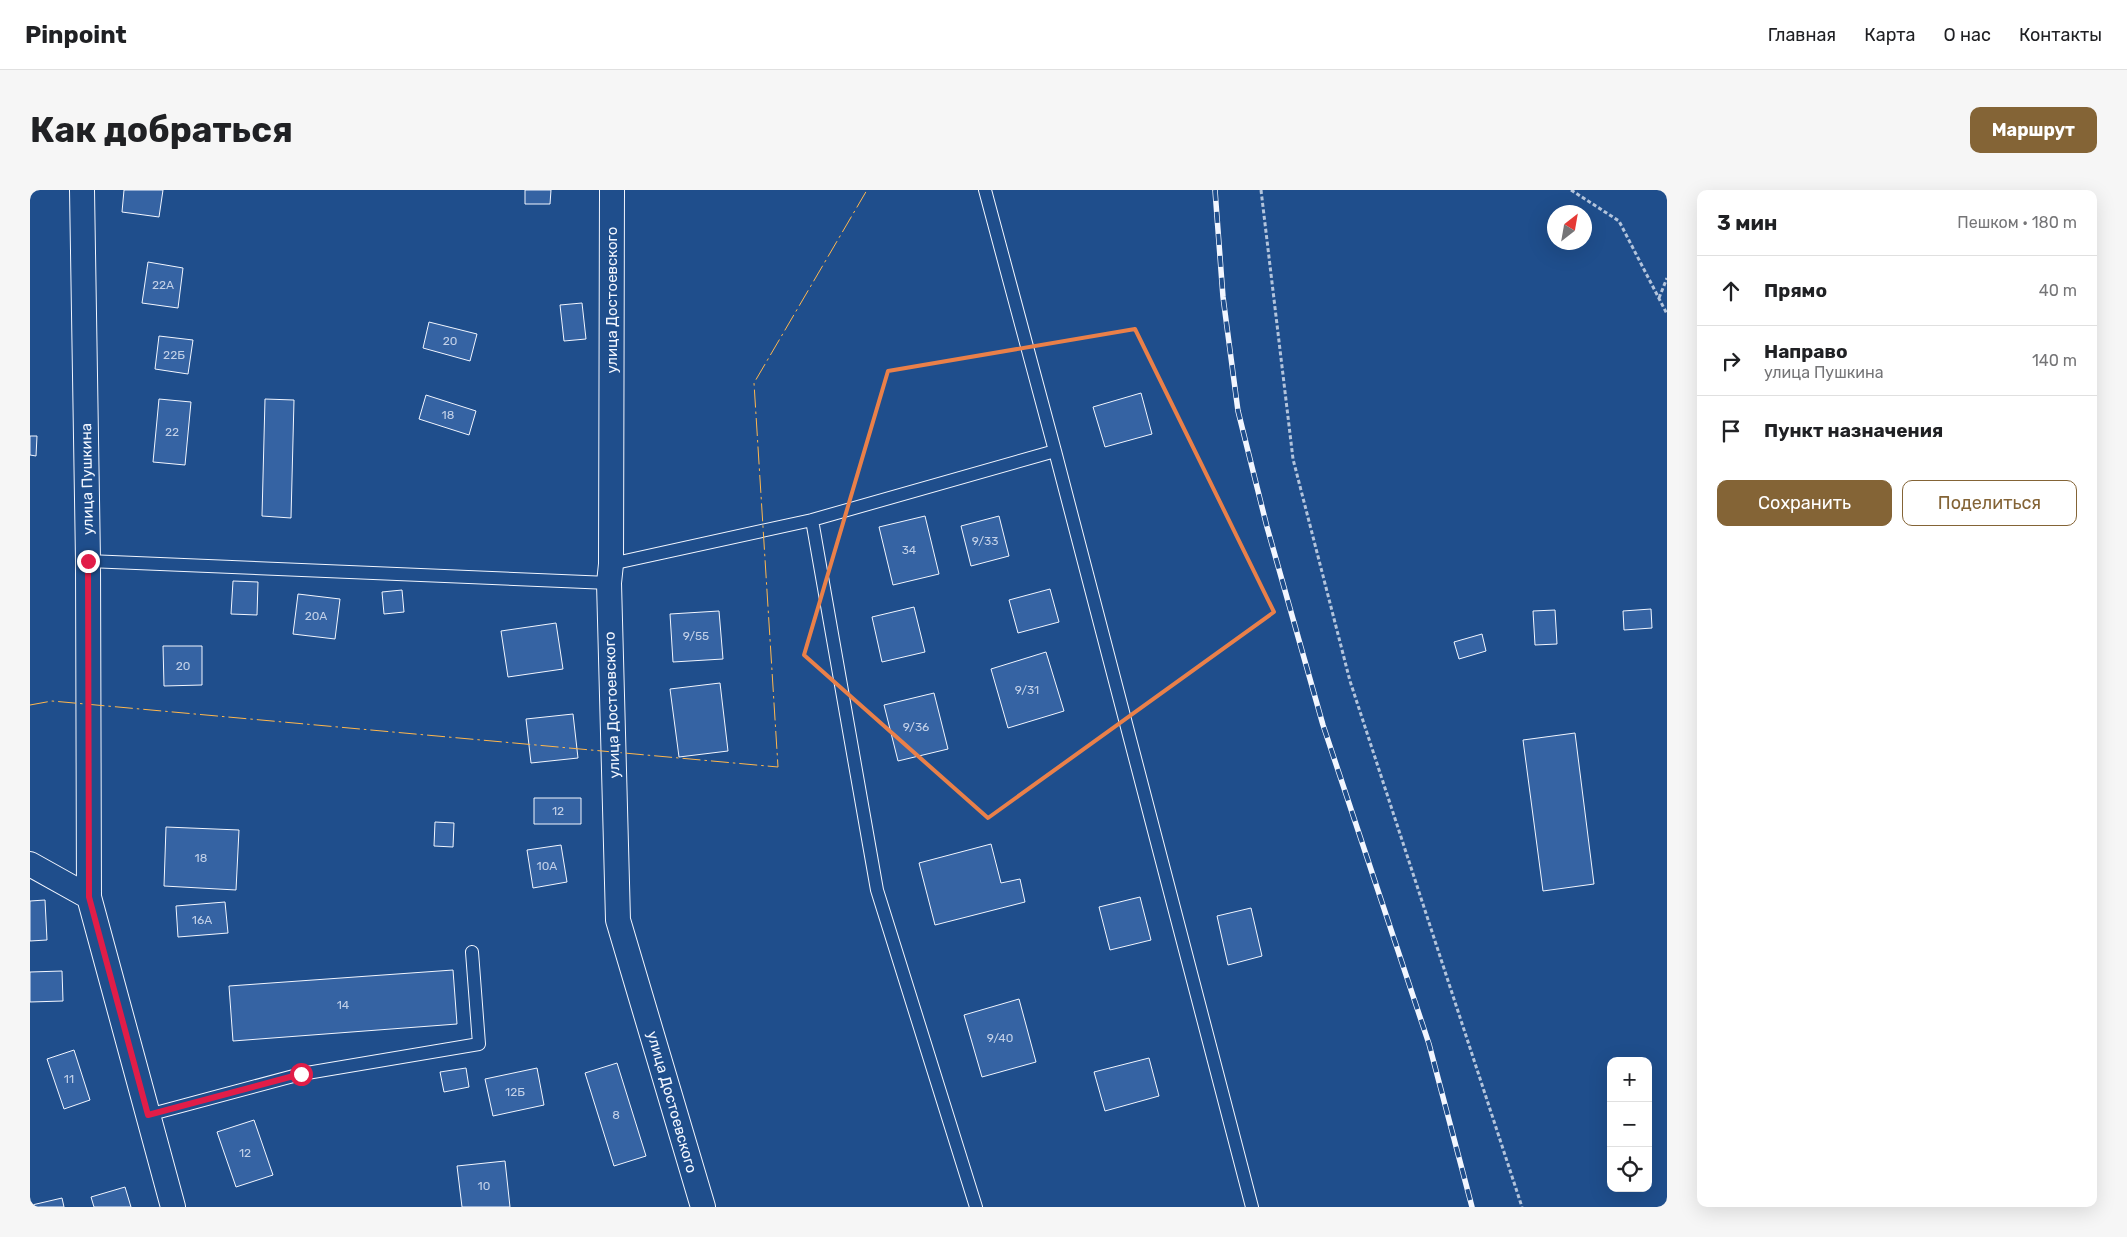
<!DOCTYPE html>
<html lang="ru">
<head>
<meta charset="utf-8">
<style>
  body { margin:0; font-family:Rubik,sans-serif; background:#f6f6f6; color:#202124 }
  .controls { position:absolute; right:15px; bottom:15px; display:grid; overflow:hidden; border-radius:10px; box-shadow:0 5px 20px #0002 }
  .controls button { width:45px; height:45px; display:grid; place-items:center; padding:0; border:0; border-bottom:1px solid #e0e0e0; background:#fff; color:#202124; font:25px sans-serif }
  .compass { position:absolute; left:1517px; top:15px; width:45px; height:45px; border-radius:50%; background:#fff; box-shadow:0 5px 20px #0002; rotate:31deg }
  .stop { position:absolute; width:15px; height:15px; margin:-11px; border:4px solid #e11d48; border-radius:50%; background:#fff }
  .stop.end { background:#e11d48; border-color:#fff; box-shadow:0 1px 5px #0008 }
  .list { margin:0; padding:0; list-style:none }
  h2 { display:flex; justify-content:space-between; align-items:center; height:65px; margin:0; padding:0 20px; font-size:21px }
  h2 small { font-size:16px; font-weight:400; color:#757577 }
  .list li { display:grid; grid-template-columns:32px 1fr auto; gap:15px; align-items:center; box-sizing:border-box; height:70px; padding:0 20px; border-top:1px solid #e0e0e0 }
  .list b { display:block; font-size:19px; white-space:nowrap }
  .list p { margin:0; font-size:16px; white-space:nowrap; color:#757577 }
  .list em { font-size:16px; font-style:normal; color:#757577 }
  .actions { display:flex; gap:10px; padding:15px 20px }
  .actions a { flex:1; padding:11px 0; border:1px solid #846436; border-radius:10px; text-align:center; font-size:18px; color:#846436 }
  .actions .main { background:#846436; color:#fff }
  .icon { flex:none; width:28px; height:28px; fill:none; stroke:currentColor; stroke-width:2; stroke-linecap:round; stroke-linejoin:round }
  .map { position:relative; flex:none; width:1637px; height:1017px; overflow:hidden; border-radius:10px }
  header { display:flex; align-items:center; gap:30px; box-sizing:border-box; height:70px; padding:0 25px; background:#fff; border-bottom:1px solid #e0e0e0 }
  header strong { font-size:24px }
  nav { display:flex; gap:28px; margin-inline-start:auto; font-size:18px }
  .intro { display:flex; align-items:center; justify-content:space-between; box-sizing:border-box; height:120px; padding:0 30px }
  h1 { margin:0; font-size:35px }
  .button { padding:12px 22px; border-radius:10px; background:#846436; color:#fff; font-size:18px; font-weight:700 }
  main { display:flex; gap:30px; padding:0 30px }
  aside { flex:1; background:#fff; border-radius:10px; box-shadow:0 5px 20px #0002 }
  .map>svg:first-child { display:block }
  .building { fill:#3563a3; stroke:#f2f6ff }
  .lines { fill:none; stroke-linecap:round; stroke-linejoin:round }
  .service-casing { stroke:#f2f6ff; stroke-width:14 }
  .minor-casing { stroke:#f2f6ff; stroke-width:26 }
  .path { stroke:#b3c4dc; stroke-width:3; stroke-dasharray:4 2.5; stroke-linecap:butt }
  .service { stroke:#1f4e8c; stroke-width:12 }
  .minor { stroke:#1f4e8c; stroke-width:24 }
  .rail-casing { stroke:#f2f6ff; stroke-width:5.5 }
  .rail { stroke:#1f4e8c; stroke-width:4; stroke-dasharray:11; stroke-linecap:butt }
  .power { stroke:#ffb74d; stroke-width:1; stroke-dasharray:18 4 2.5 4; stroke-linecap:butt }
  .route { stroke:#e11d48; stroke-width:6 }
  .marked { fill:none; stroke:#ea8049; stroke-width:4; stroke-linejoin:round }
  .labels { text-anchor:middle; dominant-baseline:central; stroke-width:4; stroke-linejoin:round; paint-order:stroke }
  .number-label { font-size:12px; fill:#c3d1e8 }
  .street-label { font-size:15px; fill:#f2f6ff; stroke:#1f4e8c }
</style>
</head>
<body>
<header>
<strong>Pinpoint</strong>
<nav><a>Главная</a><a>Карта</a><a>О нас</a><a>Контакты</a></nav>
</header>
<div class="intro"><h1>Как добраться</h1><a class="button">Маршрут</a></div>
<main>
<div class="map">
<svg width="1637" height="1017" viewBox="0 0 1637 1017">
  <rect width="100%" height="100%" fill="#1f4e8c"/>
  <path class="building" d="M94,0H133L129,27L92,22Z
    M495,0H521L520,14H495Z
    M118,72L153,78L148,118L112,113Z
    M552,113L556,149L534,151L530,115Z
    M399,132L447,144L440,171L393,158Z
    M129,146L163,150L158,184L125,179Z
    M1111,203L1122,244L1075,257L1063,217Z
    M396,205L446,221L439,245L389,229Z
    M129,209L161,212L155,275L123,272Z
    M235,209L264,210L261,328L232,326Z
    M0,246H7L6,266L0,265Z
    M895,326L909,384L863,395L849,337Z
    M969,326L979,366L941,376L931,336Z
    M203,391L228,392L227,425L201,424Z
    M1020,399L1029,432L988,443L979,410Z
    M372,400L374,422L354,424L352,402Z
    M268,404L310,409L305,449L263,444Z
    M884,417L895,462L852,472L842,427Z
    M1621,419L1622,438L1594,440L1593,421Z
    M1525,420L1527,454L1505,455L1503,421Z
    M689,421L693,469L643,472L640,424Z
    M526,433L533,479L478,487L471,441Z
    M1452,444L1456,461L1429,469L1424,452Z
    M133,456H172V495L134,496Z
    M1016,462L1034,521L978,538L961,479Z
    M690,493L698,561L649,567L640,499Z
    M904,503L918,559L868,571L854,515Z
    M543,524L548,568L501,573L496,529Z
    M1545,543L1564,694L1513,701L1493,550Z
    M504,608H551V634H504Z
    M405,632L424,633L423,657L404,656Z
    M136,637L209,640L206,700L134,696Z
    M961,654L971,693L990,689L995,712L905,735L889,673Z
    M531,655L537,692L503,698L497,660Z
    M1110,707L1121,750L1080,760L1069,717Z
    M15,710L17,750L0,751V711Z
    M195,712L198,743L148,747L146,716Z
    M1221,718L1232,766L1198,775L1187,726Z
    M423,780L427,834L203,851L199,796Z
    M32,781L33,811L0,812V782Z
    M989,809L1006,872L952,887L934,825Z
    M44,860L60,910L34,919L17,869Z
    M1119,868L1129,906L1075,921L1064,882Z
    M587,873L616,966L584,976L555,883Z
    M436,878L439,897L414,902L410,882Z
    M507,878L514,915L463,926L455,889Z
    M224,930L243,985L206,997L187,942Z
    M475,971L480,1017H432L427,976Z
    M95,997L101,1017H64L61,1007Z
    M32,1008L34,1017H2V1015Z"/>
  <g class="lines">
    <g class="service-casing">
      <path id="service" d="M955,0L1025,261
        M782,330L847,700L946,1017
        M58,371L579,393
        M581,374L782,330L1025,261L1222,1017
        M118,925L271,884L449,854L442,762"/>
    </g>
    <g class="minor-casing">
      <path id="minor" d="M52,0L58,371L59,707L143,1017
        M582,0L581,374L579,393L588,730L673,1017
        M0,674L59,707"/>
    </g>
    <path class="path" d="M1231,0L1263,269L1320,491L1492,1017
      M1541,0L1589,31L1637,124
      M1629,108L1637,88"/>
    <use href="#service" class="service"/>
    <use href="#minor" class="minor"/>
    <g class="rail-casing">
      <path id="rail" d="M1185,0L1193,107L1208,221L1237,337L1293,535L1399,854L1442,1017"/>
    </g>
    <use href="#rail" class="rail"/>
    <path class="power" d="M0,515L22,511L748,577L724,193L837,0"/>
  </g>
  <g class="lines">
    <path class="route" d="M58,371L59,707L118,925L271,884"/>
  </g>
  <path class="marked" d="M1105,139L1244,422L958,628L774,465L858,181Z"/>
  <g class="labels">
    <g class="number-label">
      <text x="133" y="95">22А</text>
      <text x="420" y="151">20</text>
      <text x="144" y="165">22Б</text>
      <text x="418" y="225">18</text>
      <text x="142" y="242">22</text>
      <text x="955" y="351">9/33</text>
      <text x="879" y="360">34</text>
      <text x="286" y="426">20А</text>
      <text x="666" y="446">9/55</text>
      <text x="153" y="476">20</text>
      <text x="997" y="500">9/31</text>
      <text x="886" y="537">9/36</text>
      <text x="528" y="621">12</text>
      <text x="171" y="668">18</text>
      <text x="517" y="676">10А</text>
      <text x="172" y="730">16А</text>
      <text x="313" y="815">14</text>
      <text x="970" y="848">9/40</text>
      <text x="39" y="889">11</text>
      <text x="485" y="902">12Б</text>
      <text x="586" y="925">8</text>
      <text x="215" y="963">12</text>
      <text x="454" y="996">10</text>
    </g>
    <g class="street-label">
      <text transform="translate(582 110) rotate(-90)">улица Достоевского</text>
      <text transform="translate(57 289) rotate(-91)">улица Пушкина</text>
      <text transform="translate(582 515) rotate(-92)">улица Достоевского</text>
      <text transform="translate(642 912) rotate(74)">улица Достоевского</text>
    </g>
  </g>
</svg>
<div class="controls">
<button>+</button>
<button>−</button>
<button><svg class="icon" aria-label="locate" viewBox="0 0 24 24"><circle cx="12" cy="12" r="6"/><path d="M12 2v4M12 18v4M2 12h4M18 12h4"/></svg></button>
</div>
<svg class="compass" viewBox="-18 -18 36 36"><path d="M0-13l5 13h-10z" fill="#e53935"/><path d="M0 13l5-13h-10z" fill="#757577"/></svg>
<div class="stop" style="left:271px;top:884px"></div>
<div class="stop end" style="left:58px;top:371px"></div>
</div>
<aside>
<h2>3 мин<small>Пешком · 180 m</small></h2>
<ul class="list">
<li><svg class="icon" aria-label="ahead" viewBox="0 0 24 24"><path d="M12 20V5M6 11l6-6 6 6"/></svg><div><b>Прямо</b></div><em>40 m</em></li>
<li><svg class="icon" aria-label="right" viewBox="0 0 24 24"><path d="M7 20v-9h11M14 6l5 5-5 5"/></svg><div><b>Направо</b><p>улица Пушкина</p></div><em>140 m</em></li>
<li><svg class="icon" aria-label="arrive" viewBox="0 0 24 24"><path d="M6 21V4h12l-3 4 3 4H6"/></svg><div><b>Пункт назначения</b></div></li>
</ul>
<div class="actions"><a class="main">Сохранить</a><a>Поделиться</a></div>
</aside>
</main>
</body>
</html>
